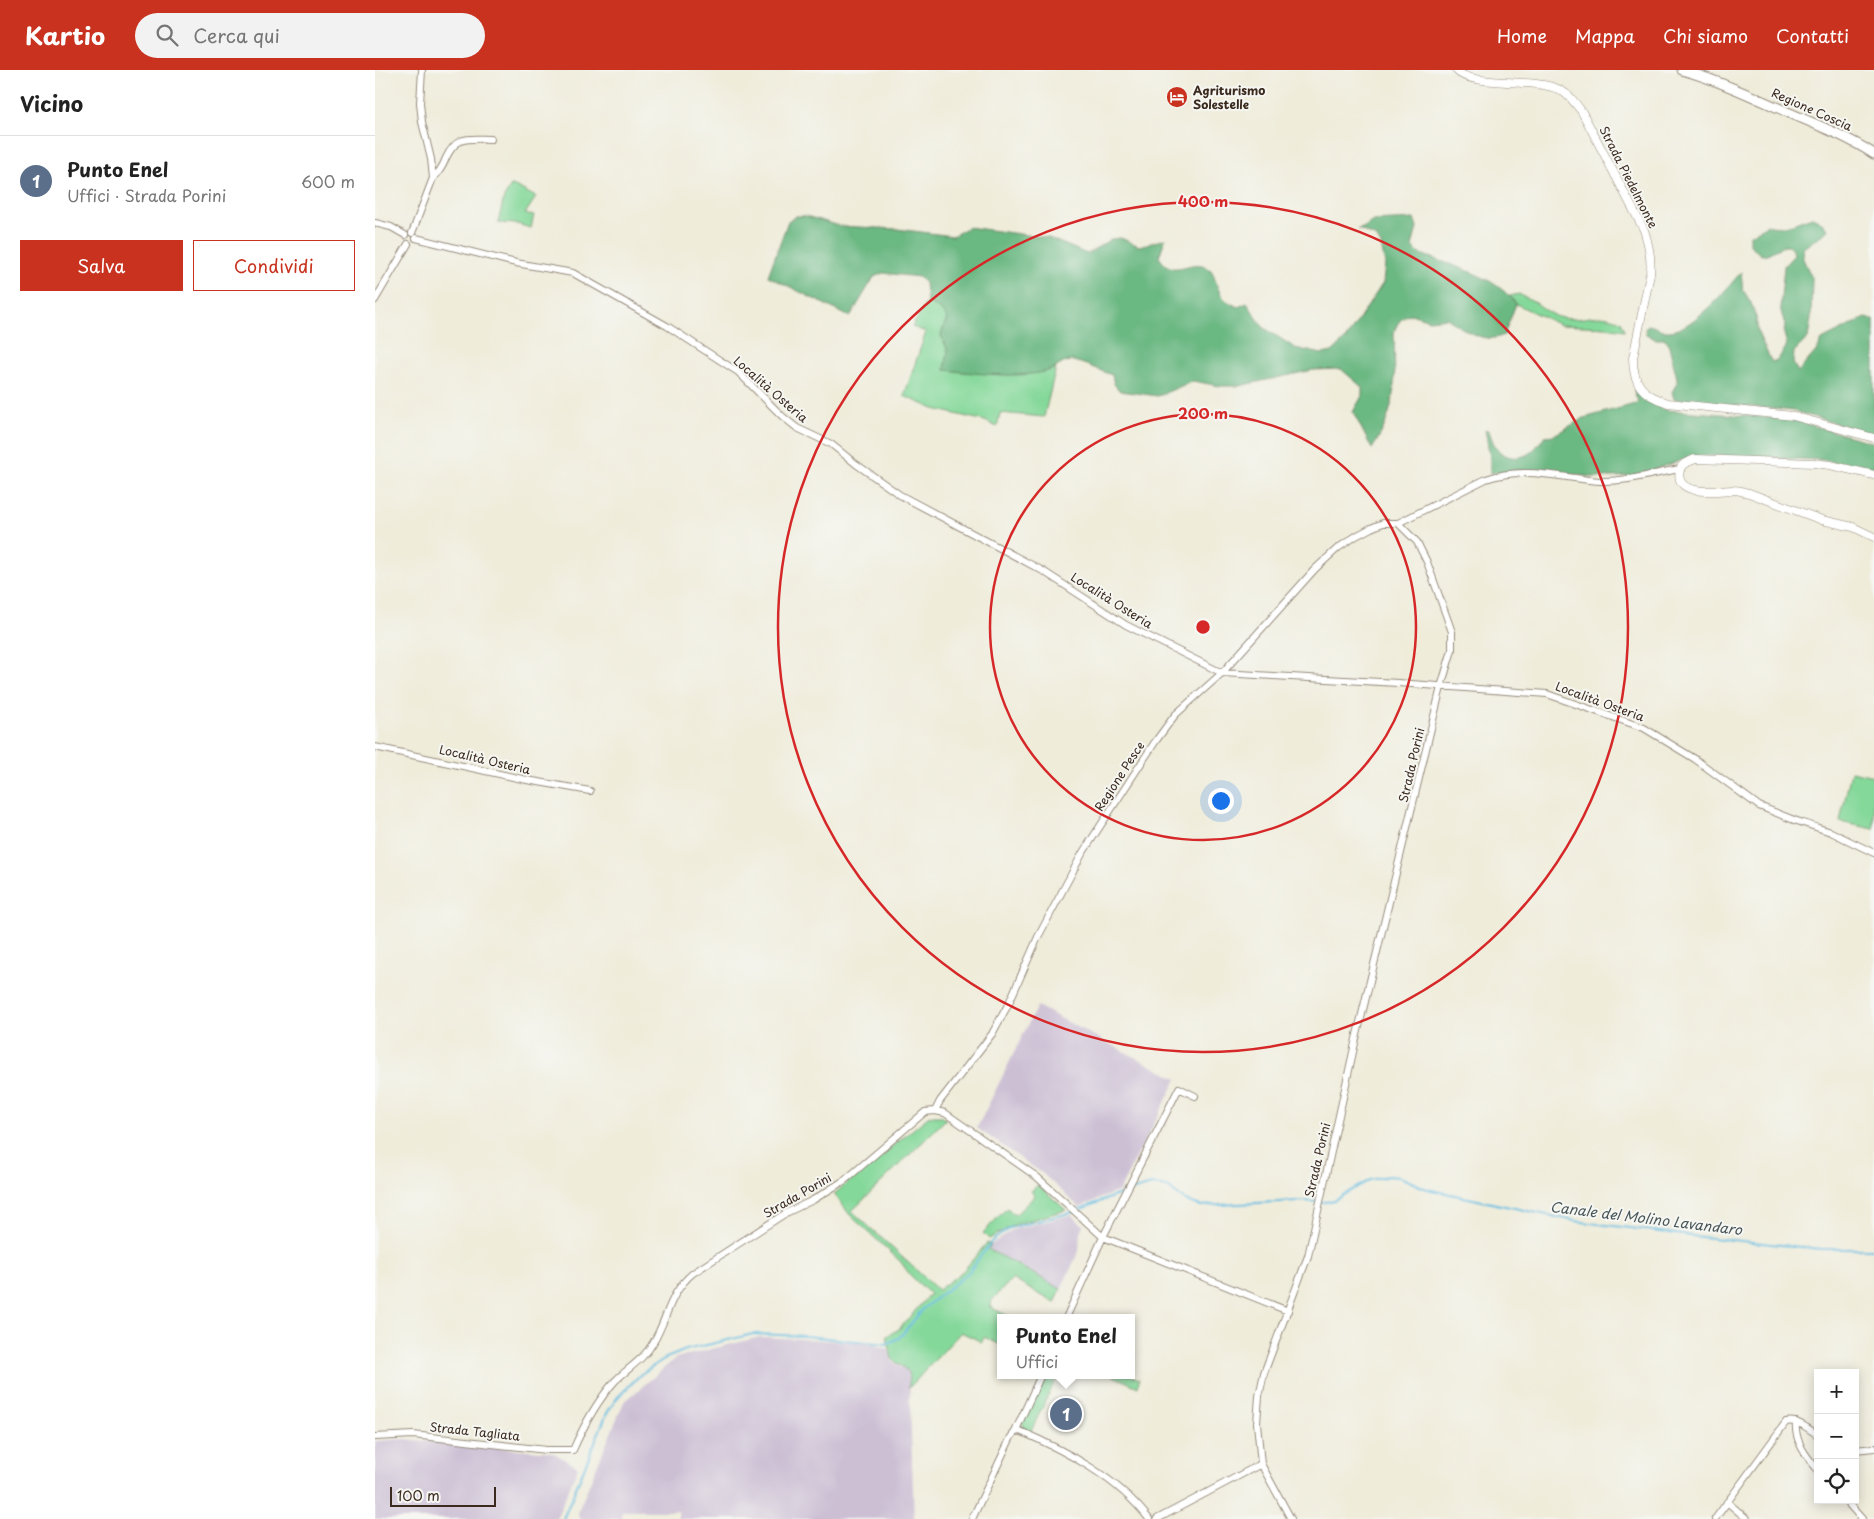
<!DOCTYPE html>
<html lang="it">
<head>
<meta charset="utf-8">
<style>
  body { margin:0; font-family:"Playpen Sans",sans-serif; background:#f2f2f2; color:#222 }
  .controls { position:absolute; right:15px; bottom:15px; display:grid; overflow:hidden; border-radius:0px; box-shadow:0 2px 12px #0003 }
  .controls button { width:45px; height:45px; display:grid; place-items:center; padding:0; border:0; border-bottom:1px solid #e0e0e0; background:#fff; color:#222; font:25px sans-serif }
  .scale { position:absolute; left:15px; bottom:12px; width:106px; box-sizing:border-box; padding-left:5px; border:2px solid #3b2a1e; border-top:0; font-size:14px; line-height:18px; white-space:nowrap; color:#3b2a1e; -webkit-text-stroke:4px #f6f6f2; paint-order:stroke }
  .you { position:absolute; left:845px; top:730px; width:18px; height:18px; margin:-12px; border:4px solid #fff; border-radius:50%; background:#1a73e8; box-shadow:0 0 0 8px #1a73e833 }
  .badge { display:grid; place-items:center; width:32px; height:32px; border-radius:50%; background:#c8321e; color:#fff; font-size:16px; font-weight:700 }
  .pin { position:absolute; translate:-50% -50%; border:2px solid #fff; box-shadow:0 1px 5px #0006 }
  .popup { position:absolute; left:622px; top:1244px; width:138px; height:65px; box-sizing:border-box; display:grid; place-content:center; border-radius:0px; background:#fff; filter:drop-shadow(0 1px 4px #0005); font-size:16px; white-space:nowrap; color:#767676 }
  .popup b { font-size:19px; color:#222 }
  .popup::after { content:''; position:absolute; left:50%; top:100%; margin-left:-10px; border:10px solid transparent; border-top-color:#fff }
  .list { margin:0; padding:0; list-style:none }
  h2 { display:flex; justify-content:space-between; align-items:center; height:65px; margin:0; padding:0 20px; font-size:21px }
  h2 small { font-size:16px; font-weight:400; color:#767676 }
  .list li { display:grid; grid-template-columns:32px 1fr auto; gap:15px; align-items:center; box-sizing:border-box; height:90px; padding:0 20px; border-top:1px solid #e0e0e0 }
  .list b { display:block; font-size:19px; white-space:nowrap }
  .list p { margin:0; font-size:16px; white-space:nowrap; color:#767676 }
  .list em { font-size:16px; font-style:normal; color:#767676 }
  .actions { display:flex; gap:10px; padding:15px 20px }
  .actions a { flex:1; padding:11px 0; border:1px solid #c8321e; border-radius:0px; text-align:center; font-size:18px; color:#c8321e }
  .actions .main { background:#c8321e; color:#fff }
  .icon { flex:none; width:28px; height:28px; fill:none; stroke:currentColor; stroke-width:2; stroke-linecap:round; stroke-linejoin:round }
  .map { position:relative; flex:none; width:1499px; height:1449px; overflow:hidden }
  header { display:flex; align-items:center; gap:30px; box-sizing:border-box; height:70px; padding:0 25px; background:#c8321e; color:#fff }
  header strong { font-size:24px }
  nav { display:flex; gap:28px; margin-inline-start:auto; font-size:18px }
  .search { width:350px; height:45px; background:#f2f2f2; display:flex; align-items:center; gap:12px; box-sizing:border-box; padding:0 18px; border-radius:28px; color:#767676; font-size:19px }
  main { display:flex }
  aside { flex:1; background:#fff }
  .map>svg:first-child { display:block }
  .industrial { fill:#ccbfd4 }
  .green { fill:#84d89a; stroke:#60815c }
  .forest { fill:#6bb882; stroke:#537150 }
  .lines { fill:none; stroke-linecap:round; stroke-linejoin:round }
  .stream { stroke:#65bde2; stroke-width:2 }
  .minor-casing { stroke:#958b7c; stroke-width:8 }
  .tertiary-casing { stroke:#958b7c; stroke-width:9 }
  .secondary-casing { stroke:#958b7c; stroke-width:11 }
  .minor { stroke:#fff; stroke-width:6 }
  .tertiary { stroke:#fff; stroke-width:8 }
  .secondary { stroke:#fff; stroke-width:9 }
  .ring { fill:none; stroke:#d62828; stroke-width:2.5 }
  .labels { text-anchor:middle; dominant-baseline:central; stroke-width:4; stroke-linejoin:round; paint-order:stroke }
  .poi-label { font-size:12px; font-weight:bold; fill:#3b2a1e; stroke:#f6f6f2; text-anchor:start }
  .street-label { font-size:12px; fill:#3b2a1e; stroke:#f6f6f2 }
  .water-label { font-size:14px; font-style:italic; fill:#485659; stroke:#f6f6f2 }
  .centre { fill:#d62828; stroke:#f6f6f2; stroke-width:2.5 }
  .ring-label { font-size:15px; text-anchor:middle; font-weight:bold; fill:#d62828; stroke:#f6f6f2; stroke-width:4; stroke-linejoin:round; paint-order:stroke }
</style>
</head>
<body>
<header>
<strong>Kartio</strong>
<div class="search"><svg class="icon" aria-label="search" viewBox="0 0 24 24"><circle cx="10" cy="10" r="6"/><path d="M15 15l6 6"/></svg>Cerca qui</div>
<nav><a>Home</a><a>Mappa</a><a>Chi siamo</a><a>Contatti</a></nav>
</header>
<main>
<aside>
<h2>Vicino<small></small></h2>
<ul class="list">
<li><span class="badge" style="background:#5c6f8a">1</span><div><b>Punto Enel</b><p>Uffici · Strada Porini</p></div><em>600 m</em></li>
</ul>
<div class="actions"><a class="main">Salva</a><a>Condividi</a></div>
</aside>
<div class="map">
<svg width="1499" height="1449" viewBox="0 0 1499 1449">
  <rect width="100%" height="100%" fill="#f6f6f2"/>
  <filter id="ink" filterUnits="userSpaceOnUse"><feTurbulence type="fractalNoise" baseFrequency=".02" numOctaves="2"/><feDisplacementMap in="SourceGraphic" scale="10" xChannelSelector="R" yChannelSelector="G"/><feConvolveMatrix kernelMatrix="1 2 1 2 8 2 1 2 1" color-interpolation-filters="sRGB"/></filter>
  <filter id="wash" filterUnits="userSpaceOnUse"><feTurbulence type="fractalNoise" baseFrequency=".0096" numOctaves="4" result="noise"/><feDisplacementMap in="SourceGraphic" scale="20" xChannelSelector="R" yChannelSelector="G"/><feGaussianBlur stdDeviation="1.12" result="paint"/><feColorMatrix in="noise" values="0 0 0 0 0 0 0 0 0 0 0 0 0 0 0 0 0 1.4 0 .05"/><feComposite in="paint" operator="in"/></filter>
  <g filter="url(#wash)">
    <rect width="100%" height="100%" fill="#efecda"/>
    <path class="industrial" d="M662,936L802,1009L744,1121L704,1137L668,1104L602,1058Z
      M696,1145L708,1155L705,1162L704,1181L686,1219L613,1179L616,1175L637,1160Z
      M385,1267L487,1272L514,1279L517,1291L534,1302L539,1449H303V1441H247V1449H204L203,1441L249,1332L301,1288Z
      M27,1369L177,1382L203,1397L181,1449H0V1371Z"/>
    <path class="green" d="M136,116L142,117L161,127L150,144L159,145L156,158L142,154L123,153L129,127Z
      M1144,224C1148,227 1154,228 1158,231C1168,237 1176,247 1188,248C1211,252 1221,240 1246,251L1250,260L1231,257L1185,255L1141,234L1135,226Z
      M552,231L567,241L572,248L566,265L573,281L570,300C596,303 658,310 681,297L669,347L625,343L622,357L610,351L559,339L529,326L551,262L537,257Z
      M1476,701L1499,706V759L1465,752Z
      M558,1046H566L571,1049L477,1141L563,1220L588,1201L612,1173L616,1175L613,1179L686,1219L680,1233L637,1209L617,1230L615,1237L637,1248H626V1275L609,1267L607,1272L586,1262L534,1318V1302L517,1289L512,1266L524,1259L555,1224L536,1206L525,1191L475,1145L459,1124L553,1047Z
      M663,1115L691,1140L639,1155L614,1169L608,1163L632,1138L640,1145L660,1126L656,1121Z
      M669,1305H683L656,1361L649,1358L647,1352Z
      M736,1305H756L764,1309L763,1317Z"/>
    <path class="forest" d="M421,146H431L465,156L522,159L578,166L593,157L674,168L712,184L736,169L746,168L764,176L790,169L784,187C799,210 813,189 830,196C841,201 840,217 847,226C850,231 858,234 863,237L872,233L888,257L920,278L947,284L957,282L971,269L1008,213L1010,194L1006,175L1001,167L983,159L988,158L998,151L1039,149L1042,158L1037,176L1043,183C1076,196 1119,204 1141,234L1129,265C1109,275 1088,259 1072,248L1054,250L1036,244C1026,248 1022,252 1019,263C1020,309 1023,339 997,379L978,342L987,326V317L966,299L938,300L864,316H845L818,311L783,326L745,321L739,314L737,305C728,302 706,292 698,291C688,290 682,299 673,301C643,309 600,303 570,300L573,281L566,265L572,248L567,241L552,231L550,213L544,207L508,203L499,207L475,247L393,206L413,151Z
      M1437,147L1444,150L1453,160L1427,179L1428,189L1437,208L1436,248L1433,268L1419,282L1418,293L1423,302L1443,279L1447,270L1482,252L1491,248L1499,250V365L1419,341L1299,329L1297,322L1302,313V308L1293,272L1290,269H1280L1271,264L1270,259L1273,255C1281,256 1287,262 1295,261C1318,259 1352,219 1366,202L1368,220L1376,233L1381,247L1383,263L1396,291L1401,292L1410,279L1412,274L1409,264L1410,254L1405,239L1409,196L1419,185L1418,180L1414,176C1403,175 1396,185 1386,185L1375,175V165L1392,155C1408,160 1421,152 1437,147Z
      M1259,318L1266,326L1290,340L1415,349L1499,373V401L1448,390L1347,386H1319L1266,404L1244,407H1218L1148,400L1115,403V388L1110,359L1114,361C1116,366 1117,371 1120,376C1128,389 1146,391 1157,381C1162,377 1166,371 1170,366L1179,365L1209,348L1260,334L1263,331L1260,325Z"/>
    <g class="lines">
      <path class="stream" d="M752,1122L777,1115L785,1116L792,1117L811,1131L826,1136L923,1131L951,1132L959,1130L995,1110L1013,1106L1025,1107L1052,1119L1200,1151L1317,1166L1446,1179H1499
        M188,1449L232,1343L242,1328L266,1304L289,1289L311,1280L378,1264L431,1266L511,1274L524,1268L549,1238L593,1203L617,1171L635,1158L695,1143L748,1123"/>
    </g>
  </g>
  <g filter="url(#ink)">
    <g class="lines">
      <g class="minor-casing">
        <path id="minor" d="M58,108C65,102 68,96 71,88C82,65 93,69 116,69
          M0,153L16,157L30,165
          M37,163L58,108L56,89L47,52L45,33L47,0
          M41,168L141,193L198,203L292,256L363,302L407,346L422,358L456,374L481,394L525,425L668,501L751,555L847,603L1023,613L1172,624L1269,658L1320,689L1384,736L1419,750L1456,762L1499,783
          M0,230L33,174
          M1023,453L1111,409C1149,396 1186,408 1225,411C1253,412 1278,403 1306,399
          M0,677L152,710L215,721
          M560,1041L565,1031L617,964L634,933L663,867L707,784L780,672L800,645L847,603L940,499L963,478L981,466L996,458L1008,453H1023
          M691,1248L728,1167L804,1018L820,1026
          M1421,1352C1419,1371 1431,1386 1443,1400
          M640,1362L666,1305
          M0,1367L38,1365L171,1380H198C209,1355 221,1332 240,1311C253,1298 269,1289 278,1273C293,1248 294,1223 318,1203L411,1143L438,1130L470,1110L550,1042L560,1041L570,1043L662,1107L728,1167L913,1241
          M1480,1380L1499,1378
          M1470,1430L1487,1449
          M1352,1432L1372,1449
          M597,1449L636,1367L640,1362L645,1361C691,1381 743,1408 774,1449
          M782,1449L886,1394
          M916,1449L886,1394L882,1353L884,1326L889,1303L933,1186L980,973L1066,617L1077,580V562L1052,492L1042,472L1023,453
          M1340,1449L1411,1352C1423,1349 1433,1359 1443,1365"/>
      </g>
      <g class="tertiary-casing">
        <path id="tertiary" d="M1081,0C1096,18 1160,7 1185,20C1195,25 1201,34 1207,42L1269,160C1274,175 1277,188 1275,204L1258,288C1258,315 1268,325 1293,333L1418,346L1499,368
          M1499,405L1455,395L1438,393L1320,389C1313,392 1307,393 1305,400C1298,428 1344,420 1359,420C1364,420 1369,422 1374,423L1447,450L1478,457L1499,467"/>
      </g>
      <g class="secondary-casing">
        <path id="secondary" d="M1307,0C1342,10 1377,26 1410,41C1440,54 1471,66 1499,84"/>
      </g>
      <use href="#minor" class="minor"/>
      <use href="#tertiary" class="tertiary"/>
      <use href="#secondary" class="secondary"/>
    </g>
  </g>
  <g class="ring">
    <circle cx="828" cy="557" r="213"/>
    <circle cx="828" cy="557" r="425"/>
  </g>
  <defs>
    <g id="hotel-disc" transform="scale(1.125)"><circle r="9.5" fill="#c8321e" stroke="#f6f6f2"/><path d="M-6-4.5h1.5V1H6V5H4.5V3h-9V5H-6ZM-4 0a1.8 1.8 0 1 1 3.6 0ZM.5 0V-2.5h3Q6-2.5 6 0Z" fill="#fff"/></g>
  </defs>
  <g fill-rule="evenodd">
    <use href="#hotel-disc" x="802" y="27"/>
  </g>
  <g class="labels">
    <g class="poi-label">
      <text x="818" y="20">Agriturismo<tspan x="818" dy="14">Solestelle</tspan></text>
    </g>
    <g class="street-label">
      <text transform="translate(1437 39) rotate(24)">Regione Coscia</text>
      <text transform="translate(1254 107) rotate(63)">Strada Piedelmonte</text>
      <text transform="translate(396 319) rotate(41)">Località Osteria</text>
      <text transform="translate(737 530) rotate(32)">Località Osteria</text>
      <text transform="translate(1225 631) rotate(20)">Località Osteria</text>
      <text transform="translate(110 689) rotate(13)">Località Osteria</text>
      <text transform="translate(1036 695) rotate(-77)">Strada Porini</text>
      <text transform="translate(744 706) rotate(-57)">Regione Pesce</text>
      <text transform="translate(942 1090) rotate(-77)">Strada Porini</text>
      <text transform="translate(422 1125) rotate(-30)">Strada Porini</text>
      <text transform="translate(100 1361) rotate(6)">Strada Tagliata</text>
    </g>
    <g class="water-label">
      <text transform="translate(1271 1148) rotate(7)">Canale del Molino Lavandaro</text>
    </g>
  </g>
  <circle cx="828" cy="557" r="8" class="centre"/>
  <g class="ring-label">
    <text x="828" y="137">400 m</text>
    <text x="828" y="349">200 m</text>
  </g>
</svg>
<div class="controls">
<button>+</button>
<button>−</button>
<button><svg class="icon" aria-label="locate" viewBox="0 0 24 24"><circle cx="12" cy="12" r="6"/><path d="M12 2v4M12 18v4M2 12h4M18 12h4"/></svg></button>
</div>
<div class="scale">100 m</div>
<div class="you"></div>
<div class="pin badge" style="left:691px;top:1344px;background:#5c6f8a">1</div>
<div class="popup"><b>Punto Enel</b>Uffici</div>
</div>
</main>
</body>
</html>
